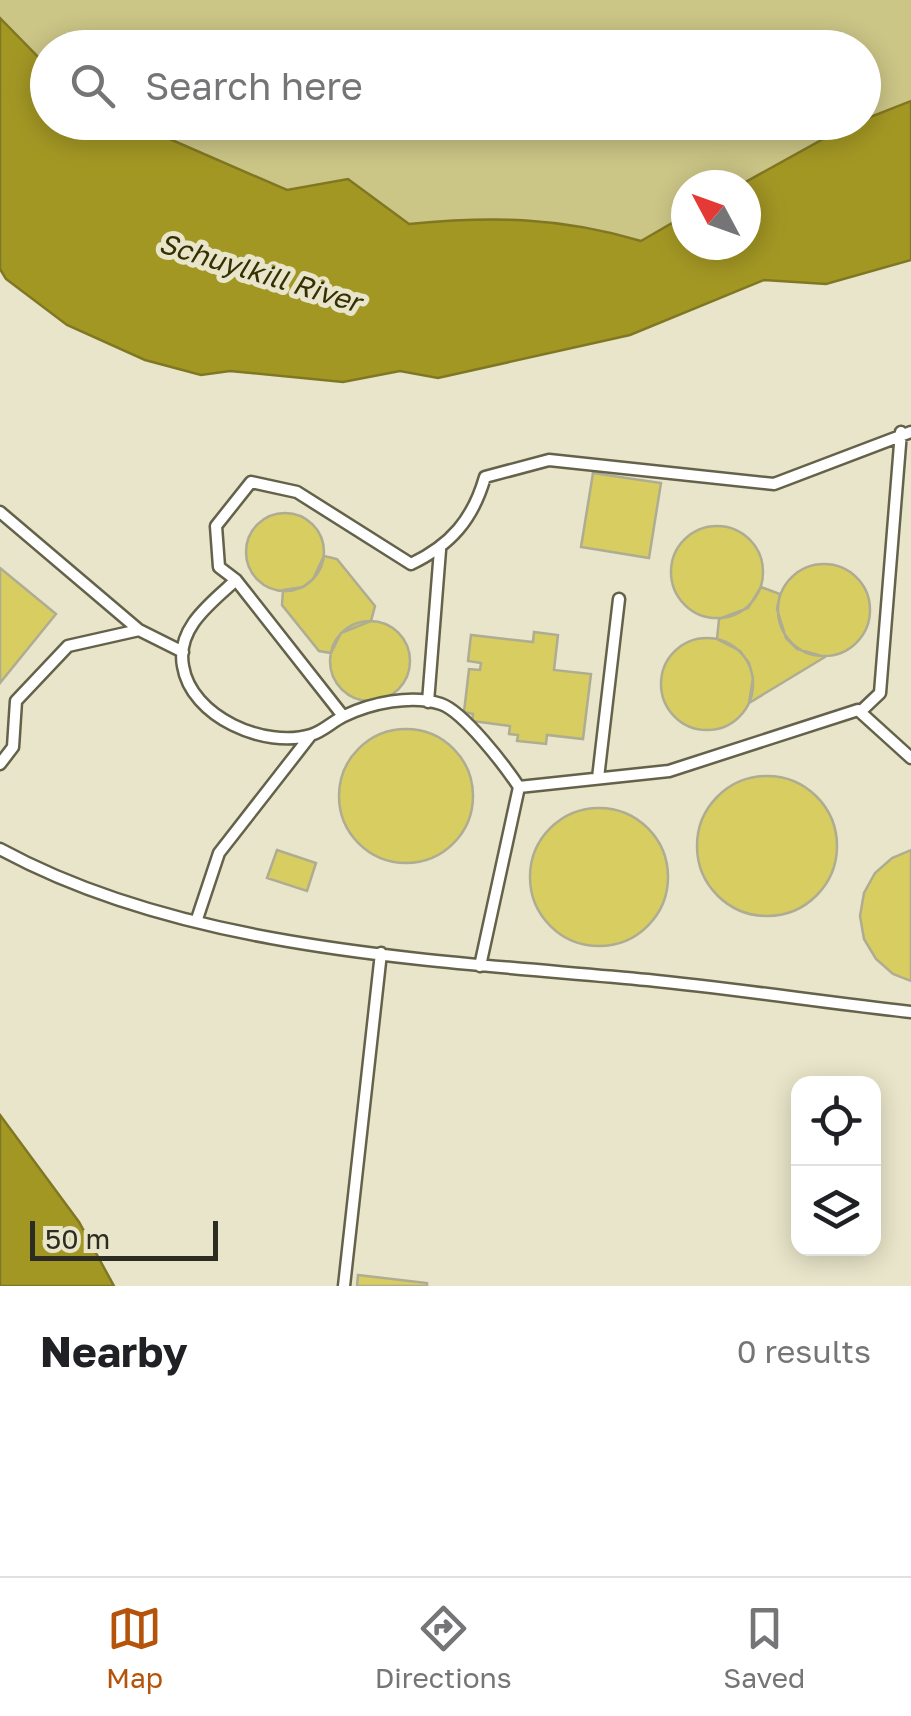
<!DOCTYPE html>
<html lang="en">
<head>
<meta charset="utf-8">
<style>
  body { margin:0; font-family:"Golos Text",sans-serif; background:#f2f2f2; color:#202124 }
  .controls { position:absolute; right:30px; bottom:30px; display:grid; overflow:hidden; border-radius:20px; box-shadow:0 5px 25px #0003 }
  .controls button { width:90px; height:90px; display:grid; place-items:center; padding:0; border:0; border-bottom:2px solid #e0e0e0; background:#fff; color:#202124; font:50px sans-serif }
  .compass { position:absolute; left:671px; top:170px; width:90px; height:90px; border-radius:50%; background:#fff; box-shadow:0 5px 25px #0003; rotate:311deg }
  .scale { position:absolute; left:30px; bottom:25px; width:188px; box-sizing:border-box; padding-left:10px; border:5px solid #2d2c21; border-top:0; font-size:28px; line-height:35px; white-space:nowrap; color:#2d2c21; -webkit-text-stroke:8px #e8e5ca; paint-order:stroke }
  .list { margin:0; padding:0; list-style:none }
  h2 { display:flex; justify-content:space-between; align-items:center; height:130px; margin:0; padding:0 40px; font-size:42px }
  h2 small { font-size:32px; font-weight:400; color:#757577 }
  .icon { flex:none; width:55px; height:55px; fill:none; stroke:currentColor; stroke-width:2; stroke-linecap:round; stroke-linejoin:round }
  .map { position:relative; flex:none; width:911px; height:1286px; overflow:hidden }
  .search { position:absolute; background:#fff; box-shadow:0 5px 25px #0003; left:30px; right:30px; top:30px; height:110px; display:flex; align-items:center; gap:25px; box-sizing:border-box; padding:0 35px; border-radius:55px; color:#757577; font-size:38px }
  .sheet { height:290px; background:#fff }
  nav { display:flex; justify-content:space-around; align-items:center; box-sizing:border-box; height:140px; border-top:2px solid #e0e0e0; background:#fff; font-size:28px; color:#757577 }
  nav a { display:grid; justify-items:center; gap:5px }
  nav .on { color:#b45309 }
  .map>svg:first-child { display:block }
  .green { fill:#cbc586 }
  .water { fill:#a39724; stroke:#807723; stroke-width:2.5 }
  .building { fill:#d8cd61; stroke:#aeac92; stroke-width:2.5 }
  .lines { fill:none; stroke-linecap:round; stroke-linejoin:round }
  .service-casing { stroke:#64624a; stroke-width:15 }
  .service { stroke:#fff; stroke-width:10 }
  .labels { text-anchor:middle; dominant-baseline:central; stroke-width:10; stroke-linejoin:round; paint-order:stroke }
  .water-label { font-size:28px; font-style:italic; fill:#353001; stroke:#e8e5ca }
</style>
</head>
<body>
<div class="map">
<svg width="911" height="1286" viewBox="0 0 911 1286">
  <rect width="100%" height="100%" fill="#e8e5ca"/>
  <path class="green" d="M0,0H911V101L864,120V48H48L47,66L0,18Z
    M133,123H857L746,185H686V215L641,241C560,216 493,216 409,225C371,196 336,181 287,190Z"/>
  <path class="water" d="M0,18L47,66L48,122L133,123L287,190L348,179L409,224C493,216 560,217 641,241L686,215V245H746V185H740L845,127L911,101V260L826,284L764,280L630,335L438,378L400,371L343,382L230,371L201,375L145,360L67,325L6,279L0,269Z
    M0,1115L79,1222L114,1286H0Z"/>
  <path class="building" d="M593,473L661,483L649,558L581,547Z
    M246 552a39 39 0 1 1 78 0a39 39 0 1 1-78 0Z
    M671 572a46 46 0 1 1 92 0a46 46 0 1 1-92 0Z
    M324,556L337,559L375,606L371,621L341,633L331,653L319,651L282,605L283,590L303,587L313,579Z
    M778 610a46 46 0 1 1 92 0a46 46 0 1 1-92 0Z
    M0,568L56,614L0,683Z
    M761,587L780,594L777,609L786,638L797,649L825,657L749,703L753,678L749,663L740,651L717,639L719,619L748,608Z
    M330 661a40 40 0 1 1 80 0a40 40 0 1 1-80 0Z
    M534,632L558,635L554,670L591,674L583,739L547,735L546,744L517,741L518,735L509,734L510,726L472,721L473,714L464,712L469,669L480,670L481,663L468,661L471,635L533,642Z
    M661 684a46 46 0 1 1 92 0a46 46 0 1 1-92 0Z
    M339 796a67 67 0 1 1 134 0a67 67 0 1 1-134 0Z
    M697 846a70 70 0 1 1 140 0a70 70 0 1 1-140 0Z
    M530 877a69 69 0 1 1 138 0a69 69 0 1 1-138 0Z
    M277,850L316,863L307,891L267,878Z
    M911,850V981L893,974L876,959L864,939L860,916L864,893L875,873L892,858Z
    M358,1275L427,1283V1286H357Z"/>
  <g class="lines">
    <g class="service-casing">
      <path id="service" d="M0,512L139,630
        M236,580C211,603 176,628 183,666C191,717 265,749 311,735C324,731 333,721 344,716C371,703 412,694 441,704C464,712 505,766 519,787
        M428,702L440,550
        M860,712L880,693L901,432
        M343,716L236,580L219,567L216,526L251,482L297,492L411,564C451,545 473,519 485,477L549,460L774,484L911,432
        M0,764L13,747L16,701L68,646L139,630L183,652
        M598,778L619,599
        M0,849C189,952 438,960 648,980C736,989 823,1002 911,1012
        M197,919L219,853L311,735
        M480,966L519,787L669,771L858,710L911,758
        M344,1286L381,953"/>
    </g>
    <use href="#service" class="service"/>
  </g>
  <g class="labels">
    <g class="water-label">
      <text transform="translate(260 272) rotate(17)">Schuylkill River</text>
    </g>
  </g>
</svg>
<div class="controls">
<button><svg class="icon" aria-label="locate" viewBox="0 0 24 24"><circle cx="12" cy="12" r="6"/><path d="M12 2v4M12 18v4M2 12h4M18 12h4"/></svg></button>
<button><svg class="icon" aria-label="layers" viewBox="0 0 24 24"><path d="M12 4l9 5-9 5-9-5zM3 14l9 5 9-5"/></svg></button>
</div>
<svg class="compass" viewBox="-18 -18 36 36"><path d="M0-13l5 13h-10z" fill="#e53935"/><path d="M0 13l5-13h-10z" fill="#757577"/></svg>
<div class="scale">50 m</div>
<div class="search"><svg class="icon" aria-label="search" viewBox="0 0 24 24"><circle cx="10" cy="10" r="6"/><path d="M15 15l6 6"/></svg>Search here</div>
</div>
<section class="sheet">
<h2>Nearby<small>0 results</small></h2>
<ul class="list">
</ul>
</section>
<nav>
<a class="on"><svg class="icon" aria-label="map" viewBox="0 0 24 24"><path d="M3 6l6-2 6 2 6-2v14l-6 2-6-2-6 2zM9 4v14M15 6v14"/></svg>Map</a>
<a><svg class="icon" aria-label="directions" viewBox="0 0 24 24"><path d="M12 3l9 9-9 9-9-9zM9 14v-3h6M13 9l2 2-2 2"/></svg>Directions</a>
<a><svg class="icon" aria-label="saved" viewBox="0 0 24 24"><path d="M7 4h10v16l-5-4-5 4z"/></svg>Saved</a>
</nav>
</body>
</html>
